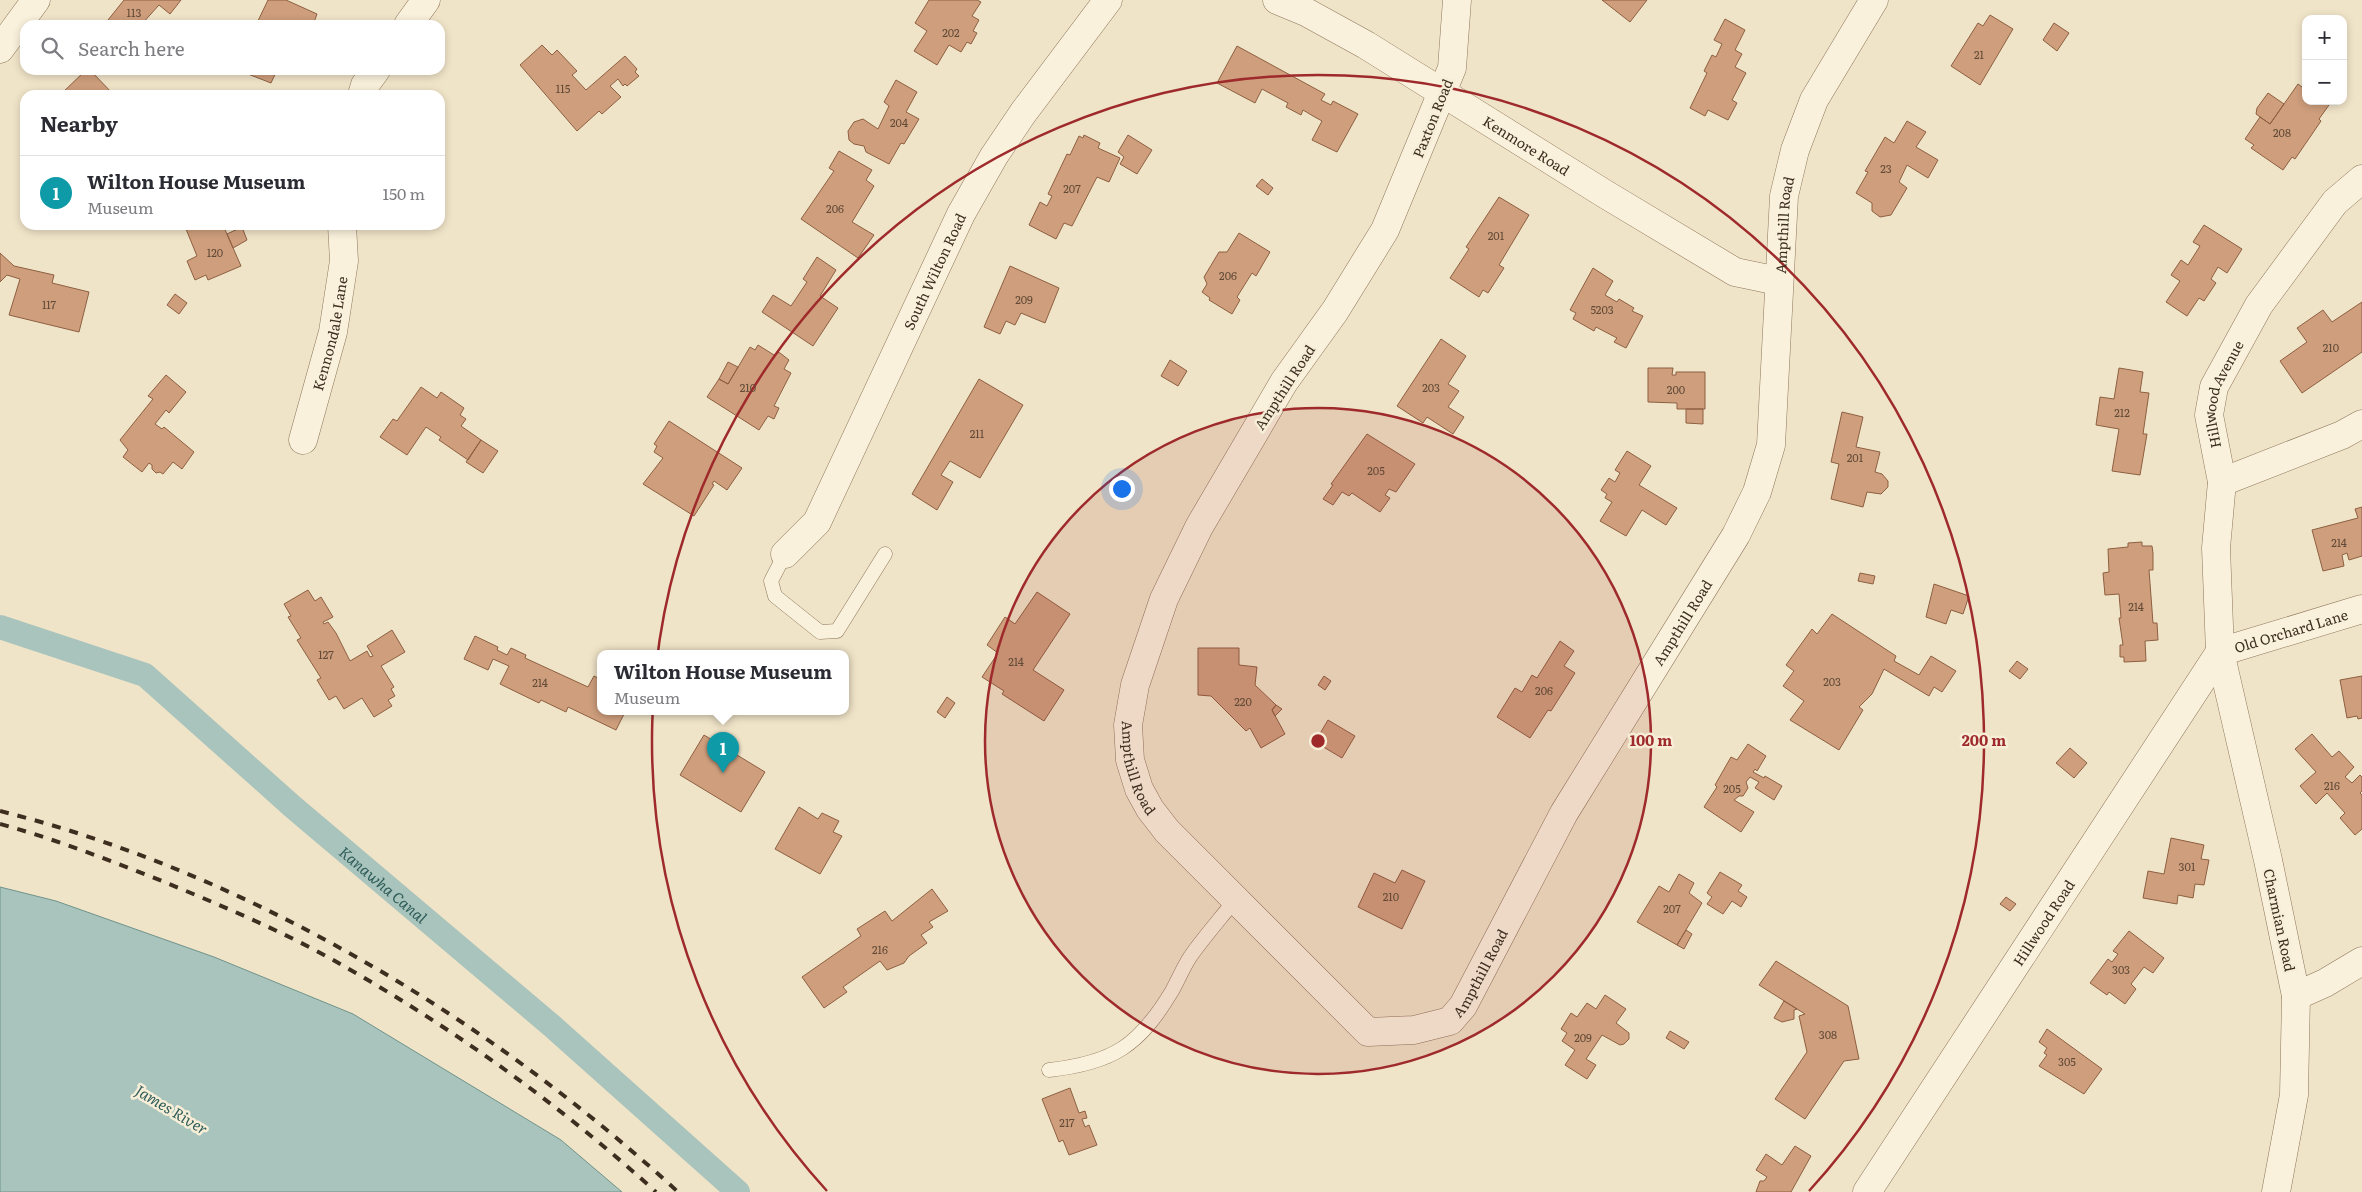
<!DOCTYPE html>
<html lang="en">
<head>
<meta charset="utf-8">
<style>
  body { margin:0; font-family:Literata,serif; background:#f2f2f3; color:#2b2b33 }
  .controls { position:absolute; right:15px; top:15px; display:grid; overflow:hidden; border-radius:10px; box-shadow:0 2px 8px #0003 }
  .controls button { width:45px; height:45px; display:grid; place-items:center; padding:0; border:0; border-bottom:1px solid #e1e1e2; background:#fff; color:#2b2b33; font:25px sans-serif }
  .you { position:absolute; left:1121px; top:488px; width:18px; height:18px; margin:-12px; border:4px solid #fff; border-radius:50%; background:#1a73e8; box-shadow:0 0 0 8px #1a73e833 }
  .badge { display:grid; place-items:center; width:32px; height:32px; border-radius:50%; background:#0b8043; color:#fff; font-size:16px; font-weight:700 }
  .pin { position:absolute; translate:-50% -41px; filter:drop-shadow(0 1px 2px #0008) }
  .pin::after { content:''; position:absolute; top:26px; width:18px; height:15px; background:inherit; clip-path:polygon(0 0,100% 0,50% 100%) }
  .popup { position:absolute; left:597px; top:650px; width:252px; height:65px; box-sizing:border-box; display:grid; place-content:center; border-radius:10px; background:#fff; filter:drop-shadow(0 1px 4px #0005); font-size:16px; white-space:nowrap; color:#7c7c81 }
  .popup b { font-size:19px; color:#2b2b33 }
  .popup::after { content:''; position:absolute; left:50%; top:100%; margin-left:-10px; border:10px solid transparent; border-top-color:#fff }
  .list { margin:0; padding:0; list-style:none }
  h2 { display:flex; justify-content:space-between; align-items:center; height:65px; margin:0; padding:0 20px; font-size:21px }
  h2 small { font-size:16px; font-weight:400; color:#7c7c81 }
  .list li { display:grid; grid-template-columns:32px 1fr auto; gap:15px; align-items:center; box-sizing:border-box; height:75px; padding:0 20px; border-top:1px solid #e1e1e2 }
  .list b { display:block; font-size:19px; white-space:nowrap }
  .list p { margin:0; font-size:16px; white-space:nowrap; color:#7c7c81 }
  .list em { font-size:16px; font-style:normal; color:#7c7c81 }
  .icon { flex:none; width:28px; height:28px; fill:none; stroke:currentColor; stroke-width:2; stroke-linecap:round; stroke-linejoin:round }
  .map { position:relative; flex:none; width:2362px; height:1192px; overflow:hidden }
  .search { position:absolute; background:#fff; box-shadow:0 2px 8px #0003; left:20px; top:20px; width:425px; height:55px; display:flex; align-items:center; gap:12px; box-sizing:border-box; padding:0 18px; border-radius:15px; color:#7c7c81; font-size:19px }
  .panel { position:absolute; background:#fff; box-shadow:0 2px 8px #0003; left:20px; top:90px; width:425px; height:140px; border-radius:15px }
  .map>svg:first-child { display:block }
  .water { fill:#a9c4bc; stroke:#6f938a }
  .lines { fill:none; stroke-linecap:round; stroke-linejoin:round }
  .canal { stroke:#a9c4bc; stroke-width:24 }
  .building { fill:#cf9f7d; stroke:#8d5f41 }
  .lane-casing { stroke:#8d765c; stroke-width:15 }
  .street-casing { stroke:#8d765c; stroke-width:29 }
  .lane { stroke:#faf1dc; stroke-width:14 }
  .street { stroke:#faf1dc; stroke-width:28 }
  .rail { stroke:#3d2e20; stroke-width:4; stroke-dasharray:9 9; stroke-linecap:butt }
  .ring { fill:none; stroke:#9e2a2b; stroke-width:2.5 }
  .labels { text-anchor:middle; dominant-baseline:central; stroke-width:5; stroke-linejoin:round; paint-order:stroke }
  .number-label { font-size:11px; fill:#624a37 }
  .street-label { font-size:14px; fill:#3d2e20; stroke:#f7eed8 }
  .water-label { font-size:15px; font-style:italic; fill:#2f5d5a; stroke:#f7eed8 }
  .centre { fill:#9e2a2b; stroke:#f7eed8; stroke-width:2.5 }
  .ring-label { font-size:15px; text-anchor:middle; font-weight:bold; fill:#9e2a2b; stroke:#f7eed8; stroke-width:5; stroke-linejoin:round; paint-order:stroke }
</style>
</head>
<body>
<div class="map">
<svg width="2362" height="1192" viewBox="0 0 2362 1192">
  <rect width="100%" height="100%" fill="#f0e4c8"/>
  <path class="water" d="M0,887L56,901L214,957L353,1014L561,1140L622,1192H0Z"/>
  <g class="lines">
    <path class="canal" id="s1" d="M0,627L145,675L293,807L552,1026L738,1192"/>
  </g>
  <path class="building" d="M124,0H181L170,14L159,5L141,25H104Z
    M268,0H286L317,14L313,25H256Z
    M929,0H977L981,2L972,16L979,20L973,31L977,33L971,44L967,42L961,52L949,45L937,65L914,51L927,31L915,23Z
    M1602,0H1647L1630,22Z
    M1990,15L2013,29L1980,85L1951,66L1978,23L1983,26Z
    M1725,19L1745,30L1735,50L1742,54L1735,67L1746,73L1732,100L1737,103L1728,120L1708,110L1705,116L1690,108L1707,73L1704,71L1712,55L1716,57L1722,44L1714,40Z
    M2054,23L2069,33L2057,51L2043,40Z
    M542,45L552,55L557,50L577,71L572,75L586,90L625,56L637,69L635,72L639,76L627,86L625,84L623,86L618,79L610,86L621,97L602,114L599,111L577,131L520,65Z
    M1237,46L1325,94L1321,100L1331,105L1333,101L1358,114L1337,152L1312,140L1322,121L1313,116L1303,110L1301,115L1286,107L1288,103L1262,89L1255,103L1217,83Z
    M86,70H90L114,95H60Z
    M250,70H277L271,83L248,74Z
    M896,80L917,92L906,112L919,119L904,144L901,143L889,164L866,152L864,146L854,144L849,140L848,131L854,122L863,119L878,129L889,106L884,102Z
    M2298,84L2306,90V101H2323L2329,105L2319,119L2321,121L2295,159L2292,157L2283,170L2251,148L2254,145L2245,139L2260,117L2270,124Z
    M2268,93L2284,104L2270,124L2256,114L2257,108Z
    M1907,121L1926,132L1916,147L1938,160L1928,178L1907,165L1899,182L1907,188L1891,215L1880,217L1872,211V203L1856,193L1868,172L1865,171L1885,137L1894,143Z
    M1084,135L1100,143L1098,148L1120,158L1109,182L1097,177L1072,226L1064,223L1056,239L1029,225L1040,202L1047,206L1052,196L1048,194L1067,154L1070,155L1079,136L1083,138Z
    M1128,135L1152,150L1137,174L1120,164L1124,157L1118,152Z
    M839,151L872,170L866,180L874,186L852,222L874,235L858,258L801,219L834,171L829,168Z
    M1262,179L1273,188L1268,195L1256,186Z
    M1499,197L1529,215L1499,265L1504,268L1488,293L1483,290L1479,297L1450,278L1469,249L1466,247Z
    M196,225H223L241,266L208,280L206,275L195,280L187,261L197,256L186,229Z
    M2204,225L2242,249L2227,273L2218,267L2211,279L2216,283L2204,301L2199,298L2187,316L2166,302L2180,281L2171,275L2181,260L2188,265L2200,246L2193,242Z
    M242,227L247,240L233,248L227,234Z
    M1239,233L1270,252L1256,276L1252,273L1237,297L1240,300L1232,314L1209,300L1210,298L1202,292L1207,284L1204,277L1219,252H1227Z
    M0,253L14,266L54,275L52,283L89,292L79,332L9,315L20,279L7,275L0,282Z
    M817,257L836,270L820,296L838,308L813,346L762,312L773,295L791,306L807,282L803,279Z
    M1010,266L1059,288L1045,323L1021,313L1015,325L1006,321L1000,334L984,327Z
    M1593,268L1613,281L1605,295L1617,302L1619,299L1634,308L1632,311L1643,316L1626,348L1614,342L1617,338L1596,327L1594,331L1573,319L1576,313L1570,310Z
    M175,294L187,303L179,314L167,305Z
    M2362,302V352L2302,393L2280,361L2307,342L2297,328L2323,310L2332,322Z
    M1441,339L1466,356L1448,384L1459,391L1448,407L1464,417L1453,434L1427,417L1423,423L1397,406Z
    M758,345L774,355L777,352L780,353L789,360L784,369L791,373L774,406L779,408L774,419L768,416L759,430L707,397L719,379L728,384L750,347L755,350Z
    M1170,360L1187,371L1178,386L1161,376Z
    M728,362L738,367L728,384L719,379Z
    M1648,368H1673L1672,375H1676V372H1705V409H1677V403L1648,402Z
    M2119,368L2143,372L2140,392L2149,393L2143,434H2147L2140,475L2112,471L2119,429L2096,425L2100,397L2114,399Z
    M166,375L186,392L169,413L166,410L155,424L162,429L164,427L194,452L182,469L173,462L163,474L160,472L156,473L152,469V465L149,463L142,472L123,457L128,450L120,440L153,399L148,396Z
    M979,379L1023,405L980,478L950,461L941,475L953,482L937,510L912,494Z
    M421,387L437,398L441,392L464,408L460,415L466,419L461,426L481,440L468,460L439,440L441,437L426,427L407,455L380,437L393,419L397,421Z
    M1686,409H1703V424L1686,423Z
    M1842,412L1863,417L1856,447L1880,452L1875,472L1882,474L1888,481V487L1881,494L1867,492L1863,507L1831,499L1839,464L1831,462Z
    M669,421L742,468L727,490L714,481L712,484L714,485L694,516L643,484L663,458L654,452L657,446L654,444Z
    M1367,434L1415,464L1396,492L1389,489L1385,495L1390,498L1380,512L1352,493L1349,496L1342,492L1333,505L1323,499L1333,485L1331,484Z
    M481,440L498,451L483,473L466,462Z
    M1627,451L1651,466L1639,485L1677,508L1666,525L1642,510L1626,536L1600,521L1612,502L1605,498L1607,494L1601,490L1609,478L1615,482L1620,473L1615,470Z
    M2362,507V556L2349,560L2347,553L2342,555L2344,566L2323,571L2312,530L2358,518L2355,509Z
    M2142,542V546H2152L2153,553V570H2149L2153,623H2157L2158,640L2145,641L2146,661L2124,662V657H2120V645H2123L2119,618H2121L2119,594L2105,595L2103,573L2109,572L2108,549L2128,547V543Z
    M1860,573L1875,576L1873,584L1858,581Z
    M1934,584L1969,596L1963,614L1951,610L1946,624L1926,617Z
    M308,590L315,601L321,597L333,617L323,622L324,624L328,622L336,633L350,661L367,651L370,657L373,656L367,646L392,630L405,652L381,666L394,687L391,689L395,696L388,700L392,706L374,717L362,698L344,709L336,696L329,700L317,680L321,678L297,640L301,638L288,617L291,616L284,604Z
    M1037,592L1070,614L1033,670L1064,690L1044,721L1002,694L1004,691L982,677L998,653L987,645L1005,617L1015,624Z
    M1832,614L1896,656L1894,661L1919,675L1931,656L1956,671L1942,692L1934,687L1929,696L1884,669L1872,694L1859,707L1863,710L1839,750L1790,720L1804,701L1783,686L1794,671L1786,665L1812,629L1817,634Z
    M475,636L498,647L497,650L507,655L511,648L526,655L525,658L588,687L594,676L600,679L598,693L600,694V712H625L616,730L568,707L566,712L541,700L539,703L500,684L509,666L493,659L488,670L464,659Z
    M1560,641L1574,651L1564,666L1575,673L1551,711L1548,710L1530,738L1497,717L1515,688L1522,692L1532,675L1537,678Z
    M1198,648H1239V665L1257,667L1255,685L1276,705L1272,710L1285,734L1261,748L1250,728L1246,731L1211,696L1198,695Z
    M2017,661L2028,669L2020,679L2009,671Z
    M1324,676L1331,681L1325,690L1318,685Z
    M2362,676V718L2358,719L2357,716L2347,718L2340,680Z
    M947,697L955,703L945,718L937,712Z
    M1276,705L1282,709L1275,716L1272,710Z
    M1328,720L1355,736L1342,758L1315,742Z
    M2312,734L2332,757L2339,751L2354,767L2345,777L2352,783L2360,775L2362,777V791L2360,793L2362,795V829L2355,835L2340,818L2345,813L2327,793L2316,804L2300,786L2316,772L2295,749Z
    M704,735L765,772L741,812L680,775Z
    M1748,744L1766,756L1757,771L1755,769L1753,772L1764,778L1765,776L1782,786L1774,800L1755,788L1759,782L1750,777L1746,782L1748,788L1743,796H1739L1734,800L1754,812L1741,832L1704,807L1717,787L1715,785L1731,757L1737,760Z
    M2070,748L2087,763L2074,778L2056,763Z
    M799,807L818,819L822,813L839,821L833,832L842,836L820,874L775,849Z
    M2171,838L2204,845L2201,859L2209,860L2204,885L2195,884L2193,898L2178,895L2177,904L2143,898L2148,871L2164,874Z
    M1402,870L1425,881L1402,929L1358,907L1374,873L1395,883Z
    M1720,872L1742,885L1738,891L1747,897L1741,907L1732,901L1723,914L1707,904L1712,897L1707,893Z
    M1679,874L1694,883L1689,893L1702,903L1677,945L1637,922L1659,886L1669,892Z
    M932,889L948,911L929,922L933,927L921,935L927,943L909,956L904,963L887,970L880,961L843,987L847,992L824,1008L802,977L861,936L857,929L885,911L892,921Z
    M2006,897L2016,904L2010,911L2000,904Z
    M1686,930L1692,934L1684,949L1677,945Z
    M2129,931L2164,958L2153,973L2144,967L2131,984L2136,989L2125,1004L2109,992L2107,995L2090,983L2108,959L2112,962L2118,954L2113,951Z
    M1776,961L1848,1006L1859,1059L1844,1061L1805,1119L1775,1099L1807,1052L1799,1016L1805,1014L1759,985Z
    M1605,995L1626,1009L1616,1023L1629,1033V1039L1624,1044L1620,1045L1602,1035L1586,1059L1596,1065L1587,1079L1565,1065L1575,1050L1562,1041L1567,1033L1561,1029L1571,1013L1577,1017L1587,1003L1596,1009Z
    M1784,1001L1797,1009L1794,1010V1019L1782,1022L1774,1018Z
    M2047,1029L2102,1069L2084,1094L2039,1066L2047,1055L2044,1053L2047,1048L2039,1042Z
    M1670,1031L1689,1042L1684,1049L1666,1038Z
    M1070,1088L1079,1113L1085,1111L1087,1118L1082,1119L1085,1127L1089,1125L1097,1145L1069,1155L1063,1140L1059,1142L1042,1099Z
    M1795,1146L1811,1156L1791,1192H1756L1760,1181H1764L1767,1177L1756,1170L1766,1154L1782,1165Z"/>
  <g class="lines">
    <g class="lane-casing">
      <path id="lane" d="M785,554L771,581L775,596L820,632L837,631L885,554
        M1049,1070C1113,1063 1139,1046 1172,991C1178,980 1183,968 1190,957C1204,937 1220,919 1235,900"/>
    </g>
    <g class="street-casing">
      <g id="street">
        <path id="s2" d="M1277,0L1306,12L1366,45L1605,194L1735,272L1778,281"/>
        <path id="s3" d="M1457,0L1452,68L1385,230L1335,311L1284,382L1199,527L1164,599L1135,685L1128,725L1130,760L1139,789L1150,809L1167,831L1368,1032L1414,1030L1450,1021L1463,1006L1564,813L1736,535L1757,492L1771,445L1784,196L1795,150L1814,100L1874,0"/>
        <path d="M408,25L426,0"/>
        <path d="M0,49L36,0"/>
        <path d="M362,95L365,85L376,70"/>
        <path id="s4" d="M303,440L333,332L344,261L342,225"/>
        <path d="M2222,482L2342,435L2362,424"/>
        <path id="s5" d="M785,554L817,522L961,214L994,156L1023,113L1108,0"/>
        <path id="s6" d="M2220,652L2362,609"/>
        <path d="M2296,996L2325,983L2362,961"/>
        <path id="s7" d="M1867,1192L2220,652"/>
        <path id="s8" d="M2276,1192L2294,1095L2296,996L2268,860L2220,652L2216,548L2222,482L2209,415L2214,387L2259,305L2335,202L2362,179"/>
      </g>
    </g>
    <use href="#lane" class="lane"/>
    <use href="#street" class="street"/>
    <path class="rail" d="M0,811C248,873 491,1020 678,1192
      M0,824C55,839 109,860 162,881C220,905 280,930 335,961C450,1026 558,1103 656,1192"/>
  </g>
  <circle cx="1318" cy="741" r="333" fill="#9e2a2b" fill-opacity=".12"/>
  <g class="ring">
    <circle cx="1318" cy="741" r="333"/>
    <path d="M827 1191A666 666 0 1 1 1809 1191"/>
  </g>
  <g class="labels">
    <g class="number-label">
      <text x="134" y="12">113</text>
      <text x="951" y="32">202</text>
      <text x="1979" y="54">21</text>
      <text x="563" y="88">115</text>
      <text x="899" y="122">204</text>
      <text x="2282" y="132">208</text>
      <text x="1886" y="168">23</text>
      <text x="1072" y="188">207</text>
      <text x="835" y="208">206</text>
      <text x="1496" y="235">201</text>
      <text x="215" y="252">120</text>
      <text x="1228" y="275">206</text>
      <text x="1024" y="299">209</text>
      <text x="49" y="304">117</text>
      <text x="1602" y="309">5203</text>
      <text x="2331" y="347">210</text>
      <text x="748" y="387">210</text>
      <text x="1431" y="387">203</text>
      <text x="1676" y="389">200</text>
      <text x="2122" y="412">212</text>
      <text x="977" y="433">211</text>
      <text x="1855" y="457">201</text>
      <text x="1376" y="470">205</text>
      <text x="2339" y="542">214</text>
      <text x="2136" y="606">214</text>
      <text x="326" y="654">127</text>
      <text x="1016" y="661">214</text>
      <text x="1832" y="681">203</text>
      <text x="540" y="682">214</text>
      <text x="1544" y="690">206</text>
      <text x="1243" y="701">220</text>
      <text x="2332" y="785">216</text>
      <text x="1732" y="788">205</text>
      <text x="2187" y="866">301</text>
      <text x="1391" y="896">210</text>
      <text x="1672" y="908">207</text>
      <text x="880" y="949">216</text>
      <text x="2121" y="969">303</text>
      <text x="1828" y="1034">308</text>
      <text x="1583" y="1037">209</text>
      <text x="2067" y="1061">305</text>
      <text x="1067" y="1122">217</text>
    </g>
    <g class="street-label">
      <text transform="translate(1432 118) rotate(-68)">Paxton Road</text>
      <text stroke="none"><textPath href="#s2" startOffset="289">Kenmore Road</textPath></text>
      <text stroke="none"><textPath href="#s3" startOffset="2171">Ampthill Road</textPath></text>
      <text stroke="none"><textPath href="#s5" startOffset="322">South Wilton Road</textPath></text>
      <text stroke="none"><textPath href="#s4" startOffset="110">Kennondale Lane</textPath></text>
      <text transform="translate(1284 387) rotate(-57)">Ampthill Road</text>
      <text stroke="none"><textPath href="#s8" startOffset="812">Hillwood Avenue</textPath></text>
      <text stroke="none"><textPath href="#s3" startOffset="1751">Ampthill Road</textPath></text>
      <text stroke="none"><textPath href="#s6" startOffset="74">Old Orchard Lane</textPath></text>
      <text stroke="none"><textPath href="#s3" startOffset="850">Ampthill Road</textPath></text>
      <text transform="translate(2280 920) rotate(78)">Charmian Road</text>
      <text stroke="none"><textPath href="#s7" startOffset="322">Hillwood Road</textPath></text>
      <text stroke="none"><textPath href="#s3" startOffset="1346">Ampthill Road</textPath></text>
    </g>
    <g class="water-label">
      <text stroke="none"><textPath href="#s1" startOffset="470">Kanawha Canal</textPath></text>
      <text transform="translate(172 1109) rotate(31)">James River</text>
    </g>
  </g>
  <circle cx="1318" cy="741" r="8" class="centre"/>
  <g class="ring-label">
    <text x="1651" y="746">100 m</text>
    <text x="1984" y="746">200 m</text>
  </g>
</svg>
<div class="controls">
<button>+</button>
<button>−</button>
</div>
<div class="you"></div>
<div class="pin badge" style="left:723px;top:773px;background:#0f9aa8">1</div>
<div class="popup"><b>Wilton House Museum</b>Museum</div>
<div class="search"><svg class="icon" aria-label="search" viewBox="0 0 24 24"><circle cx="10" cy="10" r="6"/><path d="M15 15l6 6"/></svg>Search here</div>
<section class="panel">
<h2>Nearby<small></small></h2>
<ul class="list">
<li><span class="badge" style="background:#0f9aa8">1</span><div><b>Wilton House Museum</b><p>Museum</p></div><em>150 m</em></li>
</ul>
</section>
</div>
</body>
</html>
